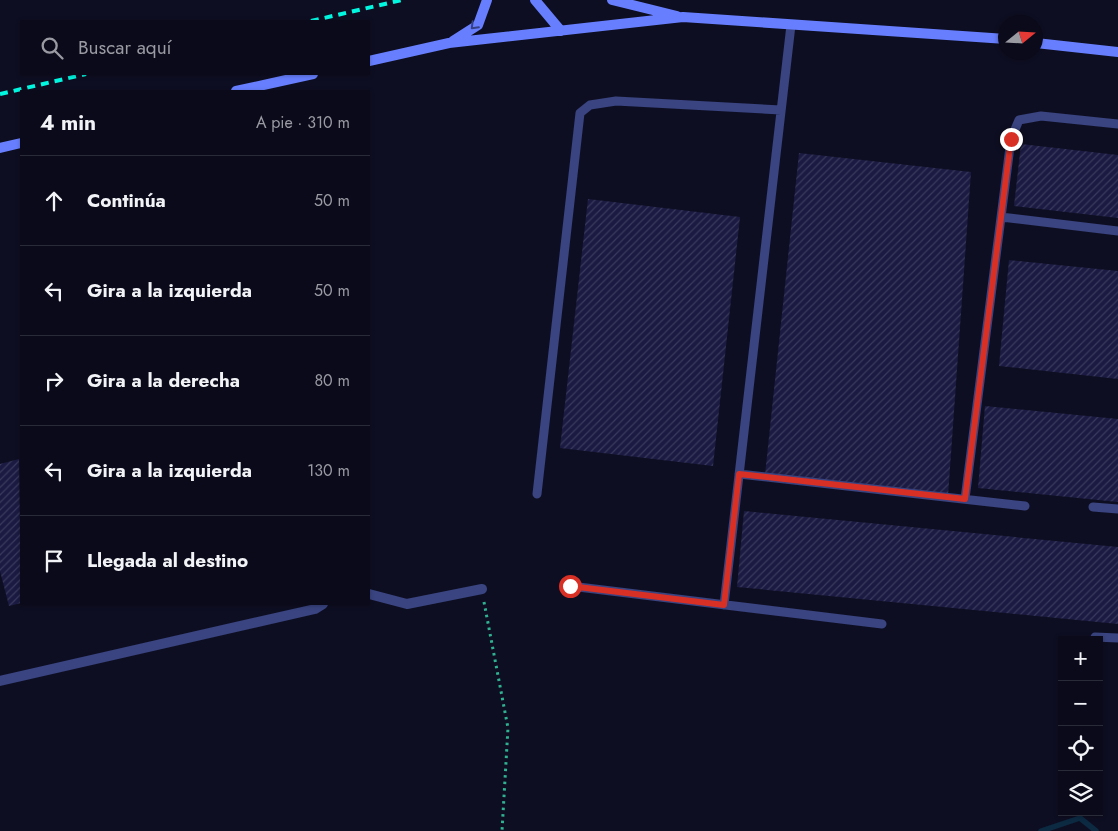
<!DOCTYPE html>
<html lang="es">
<head>
<meta charset="utf-8">
<style>
  body { margin:0; font-family:Jost,sans-serif; background:#181827; color:#f1f3f6 }
  .controls { position:absolute; right:15px; bottom:15px; display:grid; overflow:hidden; border-radius:0px; box-shadow:0 1px 4px #0004 }
  .controls button { width:45px; height:45px; display:grid; place-items:center; padding:0; border:0; border-bottom:1px solid #2a2b39; background:#0a0a1a; color:#f1f3f6; font:25px sans-serif }
  .compass { position:absolute; left:998px; top:15px; width:45px; height:45px; border-radius:50%; background:#0a0a1a; box-shadow:0 1px 4px #0004; rotate:72deg }
  .stop { position:absolute; width:15px; height:15px; margin:-11px; border:4px solid #d93025; border-radius:50%; background:#fff }
  .stop.end { background:#d93025; border-color:#fff; box-shadow:0 1px 5px #0008 }
  .list { margin:0; padding:0; list-style:none }
  h2 { display:flex; justify-content:space-between; align-items:center; height:65px; margin:0; padding:0 20px; font-size:21px }
  h2 small { font-size:16px; font-weight:400; color:#999aa2 }
  .list li { display:grid; grid-template-columns:32px 1fr auto; gap:15px; align-items:center; box-sizing:border-box; height:90px; padding:0 20px; border-top:1px solid #2a2b39 }
  .list b { display:block; font-size:19px; white-space:nowrap }
  .list em { font-size:16px; font-style:normal; color:#999aa2 }
  .icon { flex:none; width:28px; height:28px; fill:none; stroke:currentColor; stroke-width:2; stroke-linecap:round; stroke-linejoin:round }
  .map { position:relative; flex:none; width:1118px; height:831px; overflow:hidden }
  .search { position:absolute; background:#0a0a1a; box-shadow:0 1px 4px #0004; left:20px; top:20px; width:350px; height:55px; display:flex; align-items:center; gap:12px; box-sizing:border-box; padding:0 18px; border-radius:0px; color:#999aa2; font-size:19px }
  .panel { position:absolute; background:#0a0a1a; box-shadow:0 1px 4px #0004; left:20px; top:90px; width:350px; height:515px; border-radius:0px }
  .map>svg:first-child { display:block }
  .lines { fill:none; stroke-linecap:round; stroke-linejoin:round }
  .stream { stroke:#0c2a42; stroke-width:5.5 }
  .building { fill:url(#building-hatch) }
  .path { stroke:#2fb291; stroke-width:3; stroke-dasharray:2.5 4; stroke-linecap:butt }
  .lane { stroke:#394480; stroke-width:9 }
  .street { stroke:#394480; stroke-width:10 }
  .secondary { stroke:#677ffe; stroke-width:10 }
  .rail { stroke:#02f7e1; stroke-width:4; stroke-dasharray:8 6; stroke-linecap:butt }
  .oneway { stroke:#364185 }
  .route { stroke:#d93025; stroke-width:6 }
</style>
</head>
<body>
<div class="map">
<svg width="1118" height="831" viewBox="0 0 1118 831">
  <defs>
    <pattern id="building-hatch" width="6" height="6" patternUnits="userSpaceOnUse" patternTransform="scale(1.25)"><rect width="6" height="6" fill="#1a1a42"/><path d="M-1 1l2-2M0 6l6-6M5 7l2-2" fill="none" stroke="#3a3a5e"/></pattern>
  </defs>
  <rect width="100%" height="100%" fill="#0e0e22"/>
  <g class="lines">
    <path class="stream" d="M1041,831L1080,818L1096,831"/>
  </g>
  <path class="building" d="M1021,144L1118,155V218L1014,206Z
    M799,153L971,172L948,496L765,475Z
    M588,199L740,217L713,466L560,448Z
    M1009,260L1118,271V379L999,366Z
    M985,406L1118,419V502L978,488Z
    M19,459L21,603L9,606L0,571V464Z
    M744,511L1118,547V624L737,587Z"/>
  <g class="lines">
    <path class="path" d="M484,602L508,728L502,831"/>
    <path class="lane" d="M1001,217L1118,231
      M739,474L1025,506
      M537,494L580,113L590,105L616,101L781,110
      M965,499L1011,139L1019,120L1041,116L1118,124
      M1093,507L1118,509
      M570,586L882,624
      M724,605L791,25
      M1095,637L1118,638"/>
    <path class="street" d="M369,594L407,604L482,589
      M0,681L315,609L323,604"/>
    <path class="secondary" d="M535,0L561,31
      M612,0L677,16
      M453,41L478,25L487,0
      M1036,43L1118,52
      M369,61L449,43L683,17L1006,39
      M236,91L313,74
      M0,148L21,143"/>
    <path class="rail" d="M311,21L402,0
      M0,94L86,74"/>
  </g>
  <defs><path id="oneway-chevron" d="M-2-3.5L2.5 0L-2 3.5" fill="none" stroke-width="1.6" stroke-linecap="round" stroke-linejoin="round" transform="scale(1.25)"/></defs>
  <use class="oneway" href="#oneway-chevron" transform="translate(474 26) rotate(135)"/>
  <g class="lines">
    <path class="route" d="M570,586L724,605L739,474L965,499L1011,139"/>
  </g>
</svg>
<div class="controls">
<button>+</button>
<button>−</button>
<button><svg class="icon" aria-label="locate" viewBox="0 0 24 24"><circle cx="12" cy="12" r="6"/><path d="M12 2v4M12 18v4M2 12h4M18 12h4"/></svg></button>
<button><svg class="icon" aria-label="layers" viewBox="0 0 24 24"><path d="M12 4l9 5-9 5-9-5zM3 14l9 5 9-5"/></svg></button>
</div>
<svg class="compass" viewBox="-18 -18 36 36"><path d="M0-13l5 13h-10z" fill="#e53935"/><path d="M0 13l5-13h-10z" fill="#999aa2"/></svg>
<div class="stop" style="left:570px;top:586px"></div>
<div class="stop end" style="left:1011px;top:139px"></div>
<div class="search"><svg class="icon" aria-label="search" viewBox="0 0 24 24"><circle cx="10" cy="10" r="6"/><path d="M15 15l6 6"/></svg>Buscar aquí</div>
<section class="panel">
<h2>4 min<small>A pie · 310 m</small></h2>
<ul class="list">
<li><svg class="icon" aria-label="ahead" viewBox="0 0 24 24"><path d="M12 20V5M6 11l6-6 6 6"/></svg><div><b>Continúa</b></div><em>50 m</em></li>
<li><svg class="icon" aria-label="left" viewBox="0 0 24 24"><path d="M17 20v-9H6M10 6l-5 5 5 5"/></svg><div><b>Gira a la izquierda</b></div><em>50 m</em></li>
<li><svg class="icon" aria-label="right" viewBox="0 0 24 24"><path d="M7 20v-9h11M14 6l5 5-5 5"/></svg><div><b>Gira a la derecha</b></div><em>80 m</em></li>
<li><svg class="icon" aria-label="left" viewBox="0 0 24 24"><path d="M17 20v-9H6M10 6l-5 5 5 5"/></svg><div><b>Gira a la izquierda</b></div><em>130 m</em></li>
<li><svg class="icon" aria-label="arrive" viewBox="0 0 24 24"><path d="M6 21V4h12l-3 4 3 4H6"/></svg><div><b>Llegada al destino</b></div></li>
</ul>
</section>
</div>
</body>
</html>
